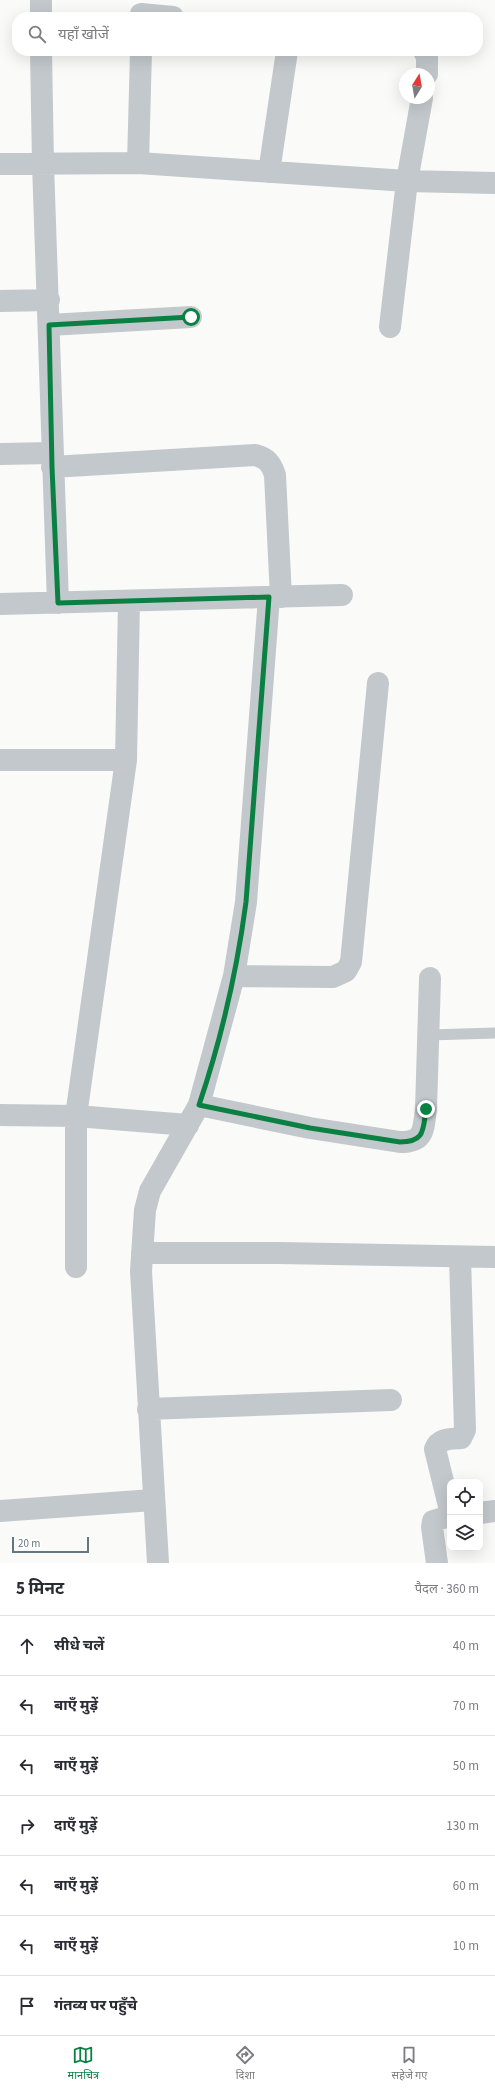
<!DOCTYPE html>
<html lang="hi">
<head>
<meta charset="utf-8">
<style>
  body { margin:0; font-family:"Source Sans 3","Noto Sans Devanagari",sans-serif; background:#f7f7f7; color:#2b2b33 }
  .controls { position:absolute; right:12px; bottom:12px; display:grid; overflow:hidden; border-radius:8px; box-shadow:0 4px 16px #0002 }
  .controls button { width:36px; height:36px; display:grid; place-items:center; padding:0; border:0; border-bottom:1px solid #e1e1e2; background:#fff; color:#2b2b33; font:20px sans-serif }
  .compass { position:absolute; left:399px; top:68px; width:36px; height:36px; border-radius:50%; background:#fff; box-shadow:0 4px 16px #0002; rotate:11deg }
  .scale { position:absolute; left:12px; bottom:10px; width:77px; box-sizing:border-box; padding-left:4px; border:2px solid #657683; border-top:0; font-size:11px; line-height:14px; white-space:nowrap; color:#657683; -webkit-text-stroke:3px #fff; paint-order:stroke }
  .stop { position:absolute; width:12px; height:12px; margin:-9px; border:3px solid #0b8043; border-radius:50%; background:#fff }
  .stop.end { background:#0b8043; border-color:#fff; box-shadow:0 1px 4px #0008 }
  .list { margin:0; padding:0; list-style:none }
  h2 { display:flex; justify-content:space-between; align-items:center; height:52px; margin:0; padding:0 16px; font-size:17px }
  h2 small { font-size:13px; font-weight:400; color:#7c7c81 }
  .list li { display:grid; grid-template-columns:26px 1fr auto; gap:12px; align-items:center; box-sizing:border-box; height:60px; padding:0 16px; border-top:1px solid #e1e1e2 }
  .list b { display:block; font-size:15px; white-space:nowrap }
  .list em { font-size:13px; font-style:normal; color:#7c7c81 }
  .icon { flex:none; width:22px; height:22px; fill:none; stroke:currentColor; stroke-width:2; stroke-linecap:round; stroke-linejoin:round }
  .map { position:relative; flex:none; width:495px; height:1563px; overflow:hidden }
  .search { position:absolute; background:#fff; box-shadow:0 4px 16px #0002; left:12px; right:12px; top:12px; height:44px; display:flex; align-items:center; gap:10px; box-sizing:border-box; padding:0 14px; border-radius:16px; color:#7c7c81; font-size:15px }
  .sheet { height:472px; background:#fff }
  nav { display:flex; justify-content:space-around; align-items:center; box-sizing:border-box; height:56px; border-top:1px solid #e1e1e2; background:#fff; font-size:11px; color:#7c7c81 }
  nav a { display:grid; justify-items:center; gap:2px }
  nav .on { color:#0b8043 }
  .map>svg:first-child { display:block }
  .lines { fill:none; stroke-linecap:round; stroke-linejoin:round }
  .lane { stroke:#c3c8cc; stroke-width:11 }
  .street { stroke:#c3c8cc; stroke-width:22 }
  .route { stroke:#0b8043; stroke-width:5 }
</style>
</head>
<body>
<div class="map">
<svg width="495" height="1563" viewBox="0 0 495 1563">
  <rect width="100%" height="100%" fill="#fafaf8"/>
  <g class="lines">
    <path class="lane" d="M429,1035L495,1033"/>
    <path class="street" d="M41,0V17
      M141,14L173,17
      M41,51L43,164L58,603
      M424,51L427,57V74
      M138,163L141,51
      M0,164L138,163L407,181L495,183
      M269,172L287,51
      M0,301L49,300
      M49,325L191,317
      M390,327L407,181L422,98
      M0,454L52,453
      M52,467L255,455C267,458 271,463 275,475L281,597
      M0,604L342,595
      M0,760H126
      M234,976L333,977L346,971L351,962L378,683
      M199,1105L310,1128L400,1142C425,1142 423,1130 426,1109L430,978
      M0,1115L76,1116L188,1125
      M142,1253H279L495,1257
      M76,1267V1116L126,760L129,601
      M148,1409L391,1400
      M450,1510L435,1449C439,1438 451,1439 461,1438L465,1430L460,1257
      M0,1511L153,1500
      M480,1513L495,1511
      M158,1563L141,1271L145,1210L150,1191L199,1105L234,976L246,902L269,597
      M437,1563L432,1527L433,1521L450,1516"/>
  </g>
  <g class="lines">
    <path class="route" d="M191,317L49,325L52,467L58,603L269,597L246,902C237,970 221,1040 199,1105L310,1128L400,1142C425,1142 423,1130 426,1109"/>
  </g>
</svg>
<div class="controls">
<button><svg class="icon" aria-label="locate" viewBox="0 0 24 24"><circle cx="12" cy="12" r="6"/><path d="M12 2v4M12 18v4M2 12h4M18 12h4"/></svg></button>
<button><svg class="icon" aria-label="layers" viewBox="0 0 24 24"><path d="M12 4l9 5-9 5-9-5zM3 14l9 5 9-5"/></svg></button>
</div>
<svg class="compass" viewBox="-18 -18 36 36"><path d="M0-13l5 13h-10z" fill="#e53935"/><path d="M0 13l5-13h-10z" fill="#7c7c81"/></svg>
<div class="scale">20 m</div>
<div class="stop" style="left:191px;top:317px"></div>
<div class="stop end" style="left:426px;top:1109px"></div>
<div class="search"><svg class="icon" aria-label="search" viewBox="0 0 24 24"><circle cx="10" cy="10" r="6"/><path d="M15 15l6 6"/></svg>यहाँ खोजें</div>
</div>
<section class="sheet">
<h2>5 मिनट<small>पैदल · 360 m</small></h2>
<ul class="list">
<li><svg class="icon" aria-label="ahead" viewBox="0 0 24 24"><path d="M12 20V5M6 11l6-6 6 6"/></svg><div><b>सीधे चलें</b></div><em>40 m</em></li>
<li><svg class="icon" aria-label="left" viewBox="0 0 24 24"><path d="M17 20v-9H6M10 6l-5 5 5 5"/></svg><div><b>बाएँ मुड़ें</b></div><em>70 m</em></li>
<li><svg class="icon" aria-label="left" viewBox="0 0 24 24"><path d="M17 20v-9H6M10 6l-5 5 5 5"/></svg><div><b>बाएँ मुड़ें</b></div><em>50 m</em></li>
<li><svg class="icon" aria-label="right" viewBox="0 0 24 24"><path d="M7 20v-9h11M14 6l5 5-5 5"/></svg><div><b>दाएँ मुड़ें</b></div><em>130 m</em></li>
<li><svg class="icon" aria-label="left" viewBox="0 0 24 24"><path d="M17 20v-9H6M10 6l-5 5 5 5"/></svg><div><b>बाएँ मुड़ें</b></div><em>60 m</em></li>
<li><svg class="icon" aria-label="left" viewBox="0 0 24 24"><path d="M17 20v-9H6M10 6l-5 5 5 5"/></svg><div><b>बाएँ मुड़ें</b></div><em>10 m</em></li>
<li><svg class="icon" aria-label="arrive" viewBox="0 0 24 24"><path d="M6 21V4h12l-3 4 3 4H6"/></svg><div><b>गंतव्य पर पहुँचे</b></div></li>
</ul>
</section>
<nav>
<a class="on"><svg class="icon" aria-label="map" viewBox="0 0 24 24"><path d="M3 6l6-2 6 2 6-2v14l-6 2-6-2-6 2zM9 4v14M15 6v14"/></svg>मानचित्र</a>
<a><svg class="icon" aria-label="directions" viewBox="0 0 24 24"><path d="M12 3l9 9-9 9-9-9zM9 14v-3h6M13 9l2 2-2 2"/></svg>दिशा</a>
<a><svg class="icon" aria-label="saved" viewBox="0 0 24 24"><path d="M7 4h10v16l-5-4-5 4z"/></svg>सहेजे गए</a>
</nav>
</body>
</html>
